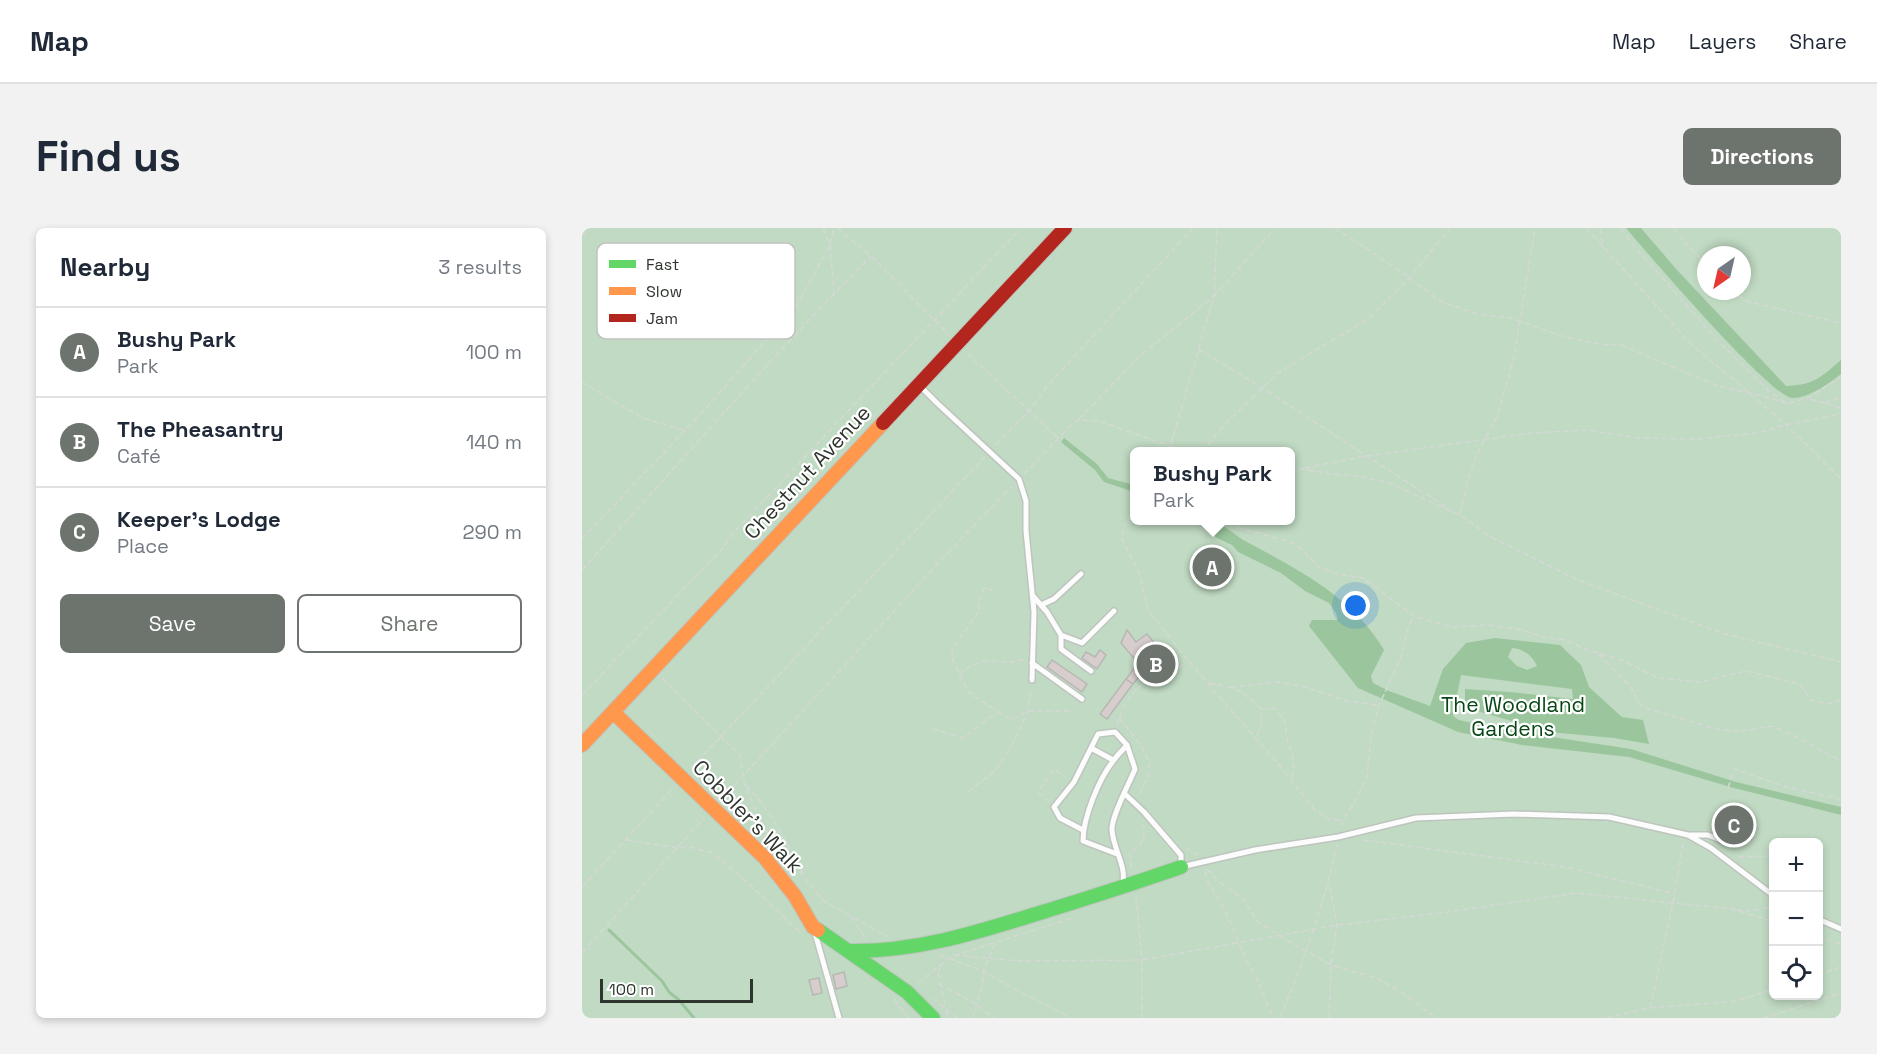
<!DOCTYPE html>
<html lang="en">
<head>
<meta charset="utf-8">
<style>
  body { margin:0; font-family:"Space Grotesk",sans-serif; background:#f2f2f3; color:#1f2937 }
  .controls { position:absolute; right:18px; bottom:18px; display:grid; overflow:hidden; border-radius:9px; box-shadow:0 3px 9px #0003 }
  .controls button { width:54px; height:54px; display:grid; place-items:center; padding:0; border:0; border-bottom:2px solid #e0e1e3; background:#fff; color:#1f2937; font:30px sans-serif }
  .compass { position:absolute; left:1115px; top:18px; width:54px; height:54px; border-radius:50%; background:#fff; box-shadow:0 3px 9px #0003; rotate:214deg }
  .scale { position:absolute; left:18px; bottom:15px; width:153px; box-sizing:border-box; padding-left:6px; border:3px solid #2e342e; border-top:0; font-size:16px; line-height:21px; white-space:nowrap; color:#2e342e; -webkit-text-stroke:4px #fff; paint-order:stroke }
  .you { position:absolute; left:774px; top:378px; width:21px; height:21px; margin:-15px; border:4px solid #fff; border-radius:50%; background:#1a73e8; box-shadow:0 0 0 9px #1a73e833 }
  .badge { display:grid; place-items:center; width:39px; height:39px; border-radius:50%; background:#6d746e; color:#fff; font-size:20px; font-weight:700 }
  .pin { position:absolute; translate:-50% -50%; border:3px solid #fff; box-shadow:0 2px 6px #0006 }
  .popup { position:absolute; left:548px; top:219px; width:165px; height:78px; box-sizing:border-box; display:grid; place-content:center; border-radius:9px; background:#fff; filter:drop-shadow(0 2px 4px #0005); font-size:20px; white-space:nowrap; color:#747a83 }
  .popup b { font-size:22px; color:#1f2937 }
  .popup::after { content:''; position:absolute; left:50%; top:100%; margin-left:-12px; border:12px solid transparent; border-top-color:#fff }
  .list { margin:0; padding:0; list-style:none }
  h2 { display:flex; justify-content:space-between; align-items:center; height:78px; margin:0; padding:0 24px; font-size:26px }
  h2 small { font-size:20px; font-weight:400; color:#747a83 }
  .list li { display:grid; grid-template-columns:39px 1fr auto; gap:18px; align-items:center; box-sizing:border-box; height:90px; padding:0 24px; border-top:2px solid #e0e1e3 }
  .list b { display:block; font-size:22px; white-space:nowrap }
  .list p { margin:0; font-size:20px; white-space:nowrap; color:#747a83 }
  .list em { font-size:20px; font-style:normal; color:#747a83 }
  .actions { display:flex; gap:12px; padding:18px 24px }
  .actions a { flex:1; padding:14px 0; border:2px solid #6d746e; border-radius:9px; text-align:center; font-size:21px; color:#6d746e }
  .actions .main { background:#6d746e; color:#fff }
  .icon { flex:none; width:33px; height:33px; fill:none; stroke:currentColor; stroke-width:2; stroke-linecap:round; stroke-linejoin:round }
  .map { position:relative; flex:none; width:1259px; height:790px; overflow:hidden; border-radius:9px }
  header { display:flex; align-items:center; gap:36px; box-sizing:border-box; height:84px; padding:0 30px; background:#fff; border-bottom:2px solid #e0e1e3 }
  header strong { font-size:28px }
  nav { display:flex; gap:33px; margin-inline-start:auto; font-size:21px }
  .intro { display:flex; align-items:center; justify-content:space-between; box-sizing:border-box; height:144px; padding:0 36px }
  h1 { margin:0; font-size:42px }
  .button { padding:15px 27px; border-radius:9px; background:#6d746e; color:#fff; font-size:21px; font-weight:700 }
  main { display:flex; gap:36px; padding:0 36px }
  aside { flex:1; background:#fff; border-radius:9px; box-shadow:0 3px 9px #0003 }
  .map>svg:first-child { display:block }
  .green { fill:#c1dac3; fill-rule:evenodd }
  .water { fill:#9bc69d; fill-rule:evenodd }
  .lines { fill:none; stroke-linecap:round; stroke-linejoin:round }
  .stream { stroke:#9bc69d; stroke-width:3 }
  .building { fill:#d7cdcc; stroke:#b7b7b4; stroke-width:1.5 }
  .lane-casing { stroke:#bec4be; stroke-width:8 }
  .fast-casing { stroke:#bec4be; stroke-width:16 }
  .slow-casing { stroke:#bec4be; stroke-width:16 }
  .jam-casing { stroke:#bec4be; stroke-width:16 }
  .path { stroke:#d5d8d5; stroke-width:1.5; stroke-dasharray:6 3; stroke-linecap:butt }
  .lane { stroke:#fbfcfb; stroke-width:5 }
  .fast { stroke:#63d668; stroke-width:14 }
  .slow { stroke:#ff974d; stroke-width:14 }
  .jam { stroke:#b3261e; stroke-width:14 }
  .labels { text-anchor:middle; dominant-baseline:central; stroke-width:4.5; stroke-linejoin:round; paint-order:stroke }
  .street-label { font-size:21px; fill:#2e342e; stroke:#fff }
  .park-label { font-size:21px; fill:#074715; stroke:#fff }
  .key { fill:#fff; stroke:#c0c2c0; stroke-width:1.5 }
  .key-label { font-size:16px; fill:#2e342e }
</style>
</head>
<body>
<header>
<strong>Map</strong>
<nav><a>Map</a><a>Layers</a><a>Share</a></nav>
</header>
<div class="intro"><h1>Find us</h1><a class="button">Directions</a></div>
<main>
<aside>
<h2>Nearby<small>3 results</small></h2>
<ul class="list">
<li><span class="badge">A</span><div><b>Bushy Park</b><p>Park</p></div><em>100 m</em></li>
<li><span class="badge">B</span><div><b>The Pheasantry</b><p>Café</p></div><em>140 m</em></li>
<li><span class="badge">C</span><div><b>Keeper's Lodge</b><p>Place</p></div><em>290 m</em></li>
</ul>
<div class="actions"><a class="main">Save</a><a>Share</a></div>
</aside>
<div class="map">
<svg width="1259" height="790" viewBox="0 0 1259 790">
  <rect width="100%" height="100%" fill="#e3ece4"/>
  <path class="green" d="M0,0H1259V790H0ZM1124,27H1160V63H1124ZM552,224H708V292H552ZM1192,614H1236V768H1192Z"/>
  <path class="water" d="M1044,0H1059L1095,42L1204,158C1232,157 1238,150 1259,132V146C1246,156 1227,170 1210,170C1189,169 1064,24 1044,0Z
    M482,210L515,236L526,250L552,257V264L522,254L513,242L479,214Z
    M610,293C616,292 623,291 629,292C639,294 655,309 665,314C717,342 771,369 802,422L789,448L791,455L807,463L848,478L861,441L884,415L913,410L978,417L999,437L1007,459L1040,489L1061,492L1067,516L1032,510L967,504L892,482L883,476V461L928,464L991,471L990,461L879,447L871,488L877,492L923,502L1049,521L1154,554L1259,579V587L1152,560L1047,529L940,517L876,504L776,460L727,398L730,392H756L754,385L747,375L723,363L699,345L656,324L650,317L635,310L626,300ZM930,420C941,421 950,427 955,438L945,442L935,438L926,429Z"/>
  <g class="lines">
    <path class="stream" d="M27,702L80,753L87,764L97,772L112,790"/>
  </g>
  <path class="building" d="M545,402L554,414L565,406L588,434L575,446L567,437L551,456L544,451L556,435L539,415Z
    M518,422L524,427L515,441L500,430L504,424L513,429Z
    M470,432L505,456L500,464L465,439Z
    M544,451L551,456L525,491L518,486Z
    M1145,589L1162,595L1160,600L1167,602L1165,609L1141,601Z
    M262,744L265,758L254,761L251,747Z
    M237,750L240,765L231,767L227,752Z"/>
  <g class="lines">
    <g class="lane-casing">
      <path id="lane" d="M337,157L355,175L437,251L444,273V303L452,384L450,452
        M451,368L465,384L479,407V421L509,443
        M459,377L472,371L499,346
        M479,407L500,415L532,383
        M450,435L500,471
        M509,520L531,532
        M543,566L562,584L599,627V639L673,622L756,609L834,590L932,586L1027,589L1106,607L1129,620L1192,668
        M501,602L478,590L472,579L492,554L516,506L533,504L545,517L553,541C547,556 529,589 530,602C531,617 539,630 541,643C542,648 541,653 541,658
        M1108,607H1126L1141,613
        M535,626L501,613C501,590 517,550 532,532C536,526 541,522 545,517
        M1236,691L1259,701
        M233,705L257,790"/>
    </g>
    <g class="fast-casing">
      <path id="fast" d="M236,702L325,764L351,790
        M267,723C331,724 390,706 451,687C500,672 550,656 599,639"/>
    </g>
    <g class="slow-casing">
      <path id="slow" d="M31,484L183,630L213,668L231,699L236,702
        M0,517L301,195"/>
    </g>
    <g class="jam-casing">
      <path id="jam" d="M301,195L483,0"/>
    </g>
    <path class="path" d="M241,0L248,17L252,64
      M255,0L289,28L367,107
      M753,0L821,45L858,73L895,86L929,90L980,108L1021,117L1037,116L1136,158L1184,169L1206,176
      M1004,0L1108,115L1199,192L1259,251
      M1018,0L1021,20
      M1039,0L1048,13L1136,113L1187,163L1203,174
      M1091,0L1124,37
      M0,8L6,0
      M1148,63L1167,74L1259,95
      M616,121C701,171 781,227 864,279
      M385,125L476,210
      M0,154L60,190L102,202
      M1228,171L1259,180
      M1207,175L1226,170L1259,149
      M1243,175L1259,169
      M497,191L558,128L632,68L635,0
      M589,216L632,68L693,0
      M414,217L448,182L466,157L611,0
      M620,224L641,198L696,145L786,91L827,50L868,0
      M708,239L750,246L776,248L807,255L878,287L909,309L996,352L1143,406L1259,434
      M723,240L778,229L950,205L1004,202L1058,210L1115,211L1175,205L1203,197L1259,186
      M442,246L490,196L496,192L517,193L605,224
      M878,286L888,245L897,222L915,189L932,129L953,0
      M552,291H545L539,310L557,344L566,382L607,434L694,533L733,582L746,591L759,592
      M649,292L658,300L706,313L721,322L736,339L756,346L781,350L832,388L869,399L906,397L939,402L962,409L983,412L1003,421L1042,433L1076,450L1118,454L1164,443L1218,456L1228,472L1247,476L1259,472
      M0,311L125,179L215,77L248,17L252,0
      M0,342C96,237 189,129 289,28
      M411,363L403,359L396,373L397,383L370,422L371,433L386,464L429,492L446,483H490
      M1017,426L1048,458L1057,475L1066,481L1138,502L1160,503L1190,498L1213,508L1259,533
      M377,447C386,439 396,433 408,433C423,433 428,437 442,431
      M80,450L158,527L162,555L181,599L242,673L306,709
      M627,455C652,459 662,463 679,481V497L674,510
      M648,459L697,454L723,459L765,473L797,477
      M0,467L139,322L153,303L439,0
      M680,481L692,480L702,491L706,514L712,534L710,551
      M537,490C547,503 573,529 566,547C563,555 559,559 558,569
      M535,498C548,452 567,454 605,435
      M351,501L381,510L415,484
      M109,540L403,229
      M164,557C188,582 205,615 221,646
      M1146,560L1152,541L1205,559L1259,571
      M386,564L414,542L431,515L446,483L449,461
      M140,571L358,333L430,258
      M467,574L456,564L472,541L484,549
      M760,598V592L768,582L785,549L789,507L797,477L819,430L827,397L832,388
      M45,612L96,620L108,619L130,625L155,645L218,704
      M781,612L984,639L1093,666
      M604,620L613,625L615,627
      M1156,629L1185,628
      M549,640L548,625C560,617 564,611 561,597
      M625,641L637,654L660,670L676,694L698,708L749,737L794,750L818,763L854,790
      M623,643L626,654L638,673L650,698L665,734L675,751L691,790
      M0,659L92,559
      M554,668L560,732V790
      M1154,682L1170,683L1192,678
      M269,689L283,710
      M1236,709L1259,716
      M0,725L122,590
      M358,727L401,743L442,766L489,790
      M372,727L438,733L560,732L755,697L859,685L994,665L1150,681L1192,694
      M359,736L356,745L363,778
      M1236,747L1259,739
      M336,755L368,729L490,690
      M357,756L394,776L412,790
      M350,770L375,790
      M312,771L326,790
      M1068,780L1091,675L1101,616
      M364,783L366,790
      M391,790L401,753V743L414,714
      M698,790C721,734 742,677 755,617
      M747,790L749,737L755,697L747,655
      M1024,790L1068,780L1154,773L1192,761
      M1181,790L1259,765"/>
    <use href="#lane" class="lane"/>
    <use href="#fast" class="fast"/>
    <use href="#slow" class="slow"/>
    <use href="#jam" class="jam"/>
  </g>
  <g class="labels">
    <g class="street-label">
      <text transform="translate(225 244) rotate(-47)">Chestnut Avenue</text>
      <text transform="translate(166 588) rotate(46)">Cobbler's Walk</text>
    </g>
    <g class="park-label">
      <text x="931" y="476">The Woodland<tspan x="931" dy="24">Gardens</tspan></text>
    </g>
  </g>
  <rect x="15" y="15" width="198" height="96" rx="9" class="key"/>
  <rect x="27" y="32" width="27" height="8" fill="#63d668"/>
  <rect x="27" y="59" width="27" height="8" fill="#ff974d"/>
  <rect x="27" y="86" width="27" height="8" fill="#b3261e"/>
  <g class="key-label">
    <text x="64" y="42">Fast</text>
    <text x="64" y="69">Slow</text>
    <text x="64" y="96">Jam</text>
  </g>
</svg>
<div class="controls">
<button>+</button>
<button>−</button>
<button><svg class="icon" aria-label="locate" viewBox="0 0 24 24"><circle cx="12" cy="12" r="6"/><path d="M12 2v4M12 18v4M2 12h4M18 12h4"/></svg></button>
</div>
<svg class="compass" viewBox="-18 -18 36 36"><path d="M0-13l5 13h-10z" fill="#e53935"/><path d="M0 13l5-13h-10z" fill="#747a83"/></svg>
<div class="scale">100 m</div>
<div class="you"></div>
<div class="pin badge" style="left:630px;top:339px">A</div>
<div class="popup"><b>Bushy Park</b>Park</div>
<div class="pin badge" style="left:574px;top:436px">B</div>
<div class="pin badge" style="left:1152px;top:597px">C</div>
</div>
</main>
</body>
</html>
